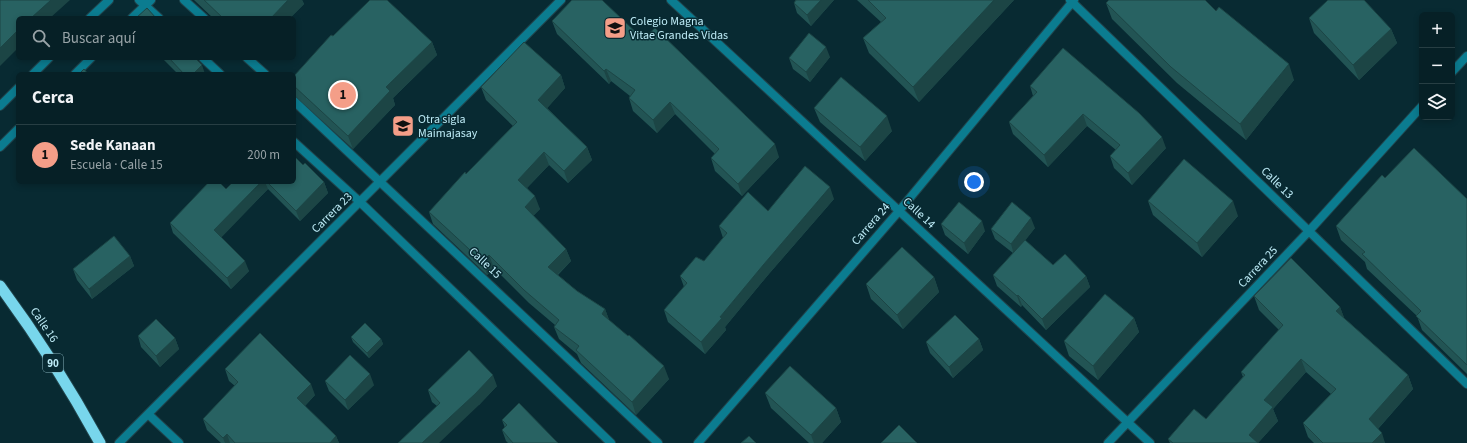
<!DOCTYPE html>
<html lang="es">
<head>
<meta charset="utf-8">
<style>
  body { margin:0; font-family:"Source Sans 3",sans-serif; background:#142d32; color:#f1f3f6 }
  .controls { position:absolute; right:12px; top:12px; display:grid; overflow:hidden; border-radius:6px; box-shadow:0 2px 6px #0003 }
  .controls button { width:36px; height:36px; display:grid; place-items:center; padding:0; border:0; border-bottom:1px solid #273e43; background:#062026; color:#f1f3f6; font:20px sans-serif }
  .you { position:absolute; left:974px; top:182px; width:14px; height:14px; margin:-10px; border:3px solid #fff; border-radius:50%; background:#1a73e8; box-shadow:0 0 0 6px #1a73e833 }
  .badge { display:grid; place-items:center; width:26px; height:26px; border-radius:50%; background:#f49e88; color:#111; font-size:13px; font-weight:700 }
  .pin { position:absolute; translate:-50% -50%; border:2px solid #fff; box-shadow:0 1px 4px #0006 }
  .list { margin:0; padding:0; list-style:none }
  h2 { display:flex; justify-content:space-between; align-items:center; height:52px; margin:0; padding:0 16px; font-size:17px }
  h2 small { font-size:13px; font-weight:400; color:#98a3a7 }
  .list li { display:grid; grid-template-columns:26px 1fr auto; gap:12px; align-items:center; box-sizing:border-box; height:60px; padding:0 16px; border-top:1px solid #273e43 }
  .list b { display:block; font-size:15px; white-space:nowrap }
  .list p { margin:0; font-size:13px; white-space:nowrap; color:#98a3a7 }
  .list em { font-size:13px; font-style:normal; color:#98a3a7 }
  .icon { flex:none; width:22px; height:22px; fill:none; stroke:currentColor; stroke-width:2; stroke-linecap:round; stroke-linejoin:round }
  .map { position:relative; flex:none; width:1467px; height:443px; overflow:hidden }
  .search { position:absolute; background:#062026; box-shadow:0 2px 6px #0003; left:16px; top:16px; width:280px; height:44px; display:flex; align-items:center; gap:10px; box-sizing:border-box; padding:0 14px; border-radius:6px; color:#98a3a7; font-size:15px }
  .panel { position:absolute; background:#062026; box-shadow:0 2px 6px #0003; left:16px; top:72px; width:280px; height:112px; border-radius:6px }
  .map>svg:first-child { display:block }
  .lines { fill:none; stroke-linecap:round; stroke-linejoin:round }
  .minor-casing { stroke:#21454d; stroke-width:10 }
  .trunk-casing { stroke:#21454d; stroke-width:13 }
  .minor { stroke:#0b7c90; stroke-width:8 }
  .trunk { stroke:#78d6ec; stroke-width:11 }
  .wall { fill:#225454 }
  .shaded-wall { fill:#1c4545 }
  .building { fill:#286262; stroke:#1c4545 }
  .labels { text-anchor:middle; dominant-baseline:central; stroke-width:3; stroke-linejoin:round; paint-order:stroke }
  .shield { fill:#082a32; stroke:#87b1bb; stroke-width:1 }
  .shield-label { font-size:11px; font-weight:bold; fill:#bdebf6 }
  .poi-label { font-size:12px; fill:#bdebf6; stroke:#082a32; text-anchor:start }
  .street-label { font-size:12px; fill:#bdebf6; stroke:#082a32 }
</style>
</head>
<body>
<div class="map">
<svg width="1467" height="443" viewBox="0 0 1467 443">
  <rect width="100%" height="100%" fill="#082a32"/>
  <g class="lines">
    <g class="minor-casing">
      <path id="minor" d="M139,0L159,18
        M184,0L204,18
        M671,0L1150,443
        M1070,0L1467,384
        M90,18L109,0
        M132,18L151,0
        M203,58L220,74
        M247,58L265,74
        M1452,72L1467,56
        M33,74L49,58
        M75,74L91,58
        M294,101L658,443
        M0,106L18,88
        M294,142L360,202L611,443
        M0,147L18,129
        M148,414L179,443
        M119,443L561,0
        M698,443L899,211L1074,0
        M1108,443L1309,231L1422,106"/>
    </g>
    <g class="trunk-casing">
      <path id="trunk" d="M0,286C37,336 70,388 100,443"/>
    </g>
    <use href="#minor" class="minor"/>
    <use href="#trunk" class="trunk"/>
  </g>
  <path class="wall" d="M194,0H302L304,4L290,18H213Z
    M796,0H834L811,26L797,13L794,3Z
    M857,0H1014L919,102L869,53L863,38L881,22Z
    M1106,3L1216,11L1294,80L1246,140L1177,83L1112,19Z
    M1309,18L1391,29L1397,43L1359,80L1314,33Z
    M552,21L643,39L779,157L742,196L715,171L711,158L715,154L675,114L657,133L633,111L629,98L630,96L611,81L609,84L557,34Z
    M333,36L432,42L437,55L393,98L395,105L353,149L294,95V76Z
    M830,57L810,82L793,69L789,58Z
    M162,58H195L205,74H178Z
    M561,75L565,88L547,108L587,147L592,160L568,183L549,165L527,188L540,209L533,216L566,249L571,261L558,275L577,291L605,309L609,320L669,379L636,415L581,363L577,354L559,339L554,327L555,325L529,303L494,268L487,275L433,224L429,212L513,126L486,100L481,87Z
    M1030,86L1166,148L1132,185L1114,168L1110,156L1116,150L1087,126L1048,167L1013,134L1009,122L1033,96Z
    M814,108L892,131L865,161L820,122Z
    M303,165L324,182L328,193L300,221L268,189L221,237L249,271L231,289L173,233L170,223L226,189L233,182H294Z
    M834,199L768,275L725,327L726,330L705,354L668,322L664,310L684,287L680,276L704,261L723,238L719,226L768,211Z
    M1467,199V374L1422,330L1417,316L1367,269L1365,262L1341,240L1336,226Z
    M1148,201L1238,216L1202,257L1153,215Z
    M941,224L985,231L968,254L945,235Z
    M1035,228L1025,240L1053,265L1086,276L1090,287L1046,330L1022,305L1021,307L997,286L993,275L1013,253L995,239L991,229Z
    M130,256L134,266L92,299L77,280L73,269Z
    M934,277L939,292L903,329L871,299L866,284Z
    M1254,296L1340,307L1344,318L1408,375L1413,389L1378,429L1385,443H1314L1308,437L1303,423L1331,394L1306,372L1273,409L1278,421L1258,443H1170L1168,439L1206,419L1243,377L1241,372L1279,330L1259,310Z
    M1134,318L1139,332L1098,380L1069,356L1064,341Z
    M138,336L175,338L179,349L160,367L141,347Z
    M351,337L381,339L383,344L369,358L353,342Z
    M979,339L983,350L953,378L930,353L926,342Z
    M225,369L315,395L305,406L336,436L339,443H221L207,430L203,419L235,386L229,381Z
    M325,381L374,385L348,410L329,391Z
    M497,386L479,405L437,406L432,402L428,390Z
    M765,393L836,408L841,422L822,443H809L771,408Z
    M502,420L558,443H508L506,441L502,430L505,428Z"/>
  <path class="shaded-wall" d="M51,0H70L50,18H31Z
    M288,0H302L304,4L290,18H271Z
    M821,0H834L811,26L807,15Z
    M994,0H1014L919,102L913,87Z
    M1391,29L1397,43L1359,80L1353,65Z
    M18,30V48L0,66V48Z
    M432,42L437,55L393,98L395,105L353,149L348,136L386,87Z
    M826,47L830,57L810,82L806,72Z
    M1289,64L1294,80L1246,140L1240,124Z
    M202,65L205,74H193Z
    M606,69L611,81L609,84L604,71Z
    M561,75L565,88L543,113L538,100Z
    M670,102L675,114L657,133L653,120Z
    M1083,114L1087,126L1048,167L1044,155Z
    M887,116L892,131L865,161L860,147Z
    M1162,137L1166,148L1132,185L1128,173Z
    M775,144L779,157L742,196L738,184Z
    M587,147L592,160L568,183L564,171Z
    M544,152L549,165L522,193L518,180Z
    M261,182H265L268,189L218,241L214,230Z
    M324,182L328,193L300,221L296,211Z
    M830,187L834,199L768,275L725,327L726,330L705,354L701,342L720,317L764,264Z
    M535,196L540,209L529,220L525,207Z
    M1233,201L1238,216L1202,257L1197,243Z
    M1031,218L1035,228L1014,255L1011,244Z
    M982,221L985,231L968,254L964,243Z
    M566,249L571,261L553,279L548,267Z
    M489,255L494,268L487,275L483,262Z
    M130,256L134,266L92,299L89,289Z
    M245,261L249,271L231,289L227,278Z
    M1086,276L1090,287L1046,330L1042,319Z
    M934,277L939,292L903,329L897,315Z
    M1018,295L1022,305L1021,307L1017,296Z
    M1340,307L1345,320L1336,311Z
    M605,309L610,322L602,314Z
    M1134,318L1139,332L1098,380L1093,366Z
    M175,338L179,349L160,367L156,356Z
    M381,339L383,344L369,358L367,353Z
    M979,339L983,350L953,378L949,367Z
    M1301,359L1306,372L1273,409L1278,421L1258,443L1249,435L1264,400Z
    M664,366L669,379L636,415L632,402Z
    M370,374L374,385L348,410L345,400Z
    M493,375L497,386L479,405L439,443H422Z
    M1408,375L1413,389L1374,433L1369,419Z
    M311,384L315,395L301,410L297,398Z
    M836,408L841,422L822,443H814L811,435Z
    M1382,433L1385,443H1372Z
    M227,434L230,443H225L223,438Z
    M336,436L339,443H330Z"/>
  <path class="building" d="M0,0H51L31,18H18V30L0,48Z
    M204,0H288L271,18H223Z
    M370,0H387L432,42L386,87L390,91L348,136L294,86V76L331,35L333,36Z
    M572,0H602L643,39L655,28L775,144L738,184L711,158L719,149L670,102L653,120L629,98L635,90L606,69L604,71L552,21Z
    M796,0H821L807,15L794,3Z
    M868,0H994L913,87L863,38L886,18Z
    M1109,0H1205L1216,11L1219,7L1289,64L1240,124L1171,67L1106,3Z
    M1328,0H1364L1391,29L1353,65L1309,18Z
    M147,8L156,18H136Z
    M809,33L826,47L806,72L789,58Z
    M524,42L561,75L538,100L587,147L564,171L544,152L518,180L535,196L525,207L566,249L548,267L577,291L605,309L602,314L628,336L629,335L664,366L632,402L576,350L579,346L554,327L559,320L524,290L489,255L483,262L429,212L465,172L466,174L517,122L481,87Z
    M1063,48L1139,113L1162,137L1128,173L1110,156L1120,145L1083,114L1044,155L1009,122L1037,92L1030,86Z
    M169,58H195L202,65L193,74H184Z
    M84,69L88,74H79Z
    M841,77L887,116L860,147L814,108Z
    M1414,148L1467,199V365L1416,316L1421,311L1362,254L1365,252L1336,226L1382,175L1385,178Z
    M294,156L303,165L305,163L324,182L296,211L267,182H294Z
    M1184,159L1233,201L1197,243L1148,201Z
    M805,166L830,187L764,264L720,317L722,318L701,342L664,310L687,283L680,276L696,257L704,261L727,233L719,226L748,192L768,211Z
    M209,182H219L226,189L233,182H261L214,230L245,261L227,278L170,223Z
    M959,202L982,221L964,243L941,224Z
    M1012,202L1031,218L1011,244L991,229Z
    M114,236L130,256L89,289L73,269Z
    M1025,240L1053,265L1065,254L1086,276L1042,319L1018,295L1017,296L993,275Z
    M902,247L934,277L897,315L866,284Z
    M1291,258L1340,307L1336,311L1408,375L1369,419L1382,433L1372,443H1323L1303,423L1336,389L1301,359L1264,400L1273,407L1249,435L1258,443H1173L1168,439L1194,409L1206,419L1245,375L1241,372L1283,325L1254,296Z
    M1105,294L1134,318L1093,366L1064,341Z
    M955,315L979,339L949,367L926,342Z
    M156,319L175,338L156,356L138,336Z
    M365,323L381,339L367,353L351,337Z
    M260,333L311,384L297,398L336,436L330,443H235L227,434L223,438L203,419L238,382L225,369Z
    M469,350L493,375L475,394L422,443H398L440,403L428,390Z
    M350,355L370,374L345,400L325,381Z
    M790,366L836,408L811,435L765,393Z
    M519,403L558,443H513L502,430L507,425L502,420Z
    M899,425L917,443H881Z
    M749,436L756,443H741Z"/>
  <defs>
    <g id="school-square" transform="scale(1.15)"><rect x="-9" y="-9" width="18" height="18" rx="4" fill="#f49e88" stroke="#082a32"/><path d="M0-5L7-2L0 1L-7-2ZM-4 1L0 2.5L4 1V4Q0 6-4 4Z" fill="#111"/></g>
  </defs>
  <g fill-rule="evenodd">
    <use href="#school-square" x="615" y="28"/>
    <use href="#school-square" x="403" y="126"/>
  </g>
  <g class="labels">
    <rect class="shield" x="43" y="354" width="20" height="18" rx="3"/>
    <g class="shield-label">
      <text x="53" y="363">90</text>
    </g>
    <g class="poi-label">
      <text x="630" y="21">Colegio Magna<tspan x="630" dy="14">Vitae Grandes Vidas</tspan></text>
      <text x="418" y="119">Otra sigla<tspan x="418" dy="14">Maimajasay</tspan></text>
    </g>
    <g class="street-label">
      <text transform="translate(1277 183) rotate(44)">Calle 13</text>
      <text transform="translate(332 213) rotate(-45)">Carrera 23</text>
      <text transform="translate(919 213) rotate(43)">Calle 14</text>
      <text transform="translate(871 224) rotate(-49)">Carrera 24</text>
      <text transform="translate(485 263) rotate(43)">Calle 15</text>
      <text transform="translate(1258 267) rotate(-47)">Carrera 25</text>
      <text transform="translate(44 325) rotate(56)">Calle 16</text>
    </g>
  </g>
</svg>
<div class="controls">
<button>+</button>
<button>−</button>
<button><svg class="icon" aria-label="layers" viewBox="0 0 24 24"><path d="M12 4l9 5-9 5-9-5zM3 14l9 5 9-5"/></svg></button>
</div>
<div class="you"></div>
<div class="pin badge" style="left:343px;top:95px">1</div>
<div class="search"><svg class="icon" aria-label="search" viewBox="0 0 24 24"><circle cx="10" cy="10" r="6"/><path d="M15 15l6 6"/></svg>Buscar aquí</div>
<section class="panel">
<h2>Cerca<small></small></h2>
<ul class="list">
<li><span class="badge">1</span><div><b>Sede Kanaan</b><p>Escuela · Calle 15</p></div><em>200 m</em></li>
</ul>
</section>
</div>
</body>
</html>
